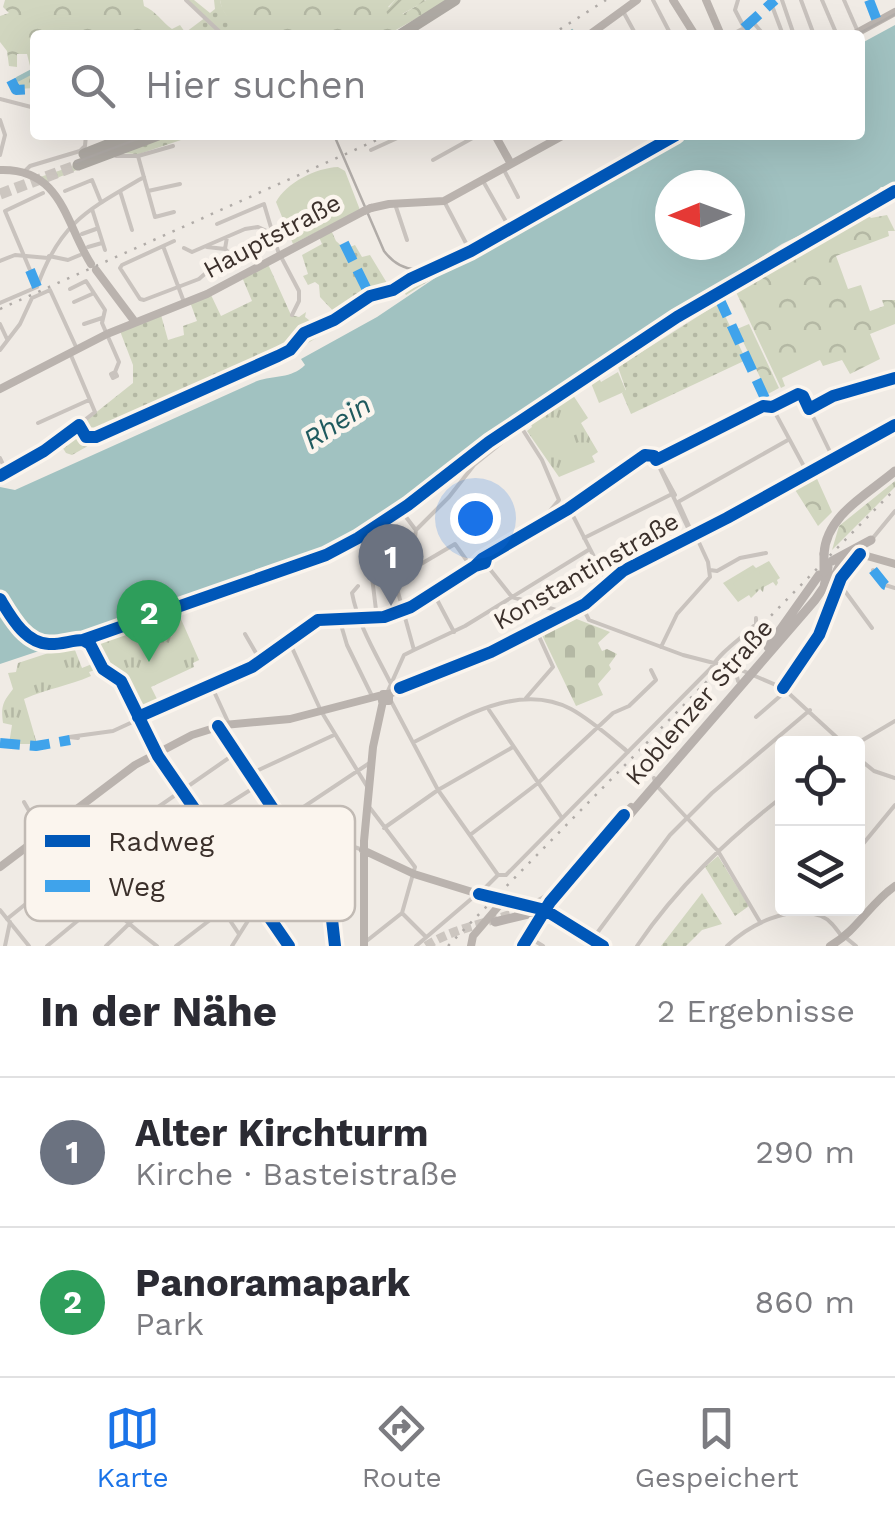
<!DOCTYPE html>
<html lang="de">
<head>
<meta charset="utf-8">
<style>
  body { margin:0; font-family:"Work Sans",sans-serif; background:#f2f2f3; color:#2b2b33 }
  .controls { position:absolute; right:30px; bottom:30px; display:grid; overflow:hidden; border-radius:10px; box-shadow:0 10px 40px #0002 }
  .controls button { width:90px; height:90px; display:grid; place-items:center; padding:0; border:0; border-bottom:2px solid #e1e1e2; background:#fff; color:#2b2b33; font:50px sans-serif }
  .compass { position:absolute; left:655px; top:170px; width:90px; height:90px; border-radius:50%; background:#fff; box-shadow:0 10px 40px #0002; rotate:269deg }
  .you { position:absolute; left:475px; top:518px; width:35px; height:35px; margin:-25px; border:8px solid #fff; border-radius:50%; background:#1a73e8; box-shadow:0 0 0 15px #1a73e833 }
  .badge { display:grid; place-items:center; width:65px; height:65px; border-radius:50%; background:#1a73e8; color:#fff; font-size:32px; font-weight:700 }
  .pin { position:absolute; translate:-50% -82px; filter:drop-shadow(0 2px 5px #0008) }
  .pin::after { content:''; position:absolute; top:52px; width:35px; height:30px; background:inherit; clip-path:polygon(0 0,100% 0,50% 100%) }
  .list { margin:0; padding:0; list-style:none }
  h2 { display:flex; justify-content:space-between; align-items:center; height:130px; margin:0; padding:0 40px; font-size:42px }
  h2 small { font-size:32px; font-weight:400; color:#7c7c81 }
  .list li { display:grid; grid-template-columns:65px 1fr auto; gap:30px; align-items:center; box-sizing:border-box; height:150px; padding:0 40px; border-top:2px solid #e1e1e2 }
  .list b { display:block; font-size:38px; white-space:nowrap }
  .list p { margin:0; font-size:32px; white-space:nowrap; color:#7c7c81 }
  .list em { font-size:32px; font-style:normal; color:#7c7c81 }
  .icon { flex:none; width:55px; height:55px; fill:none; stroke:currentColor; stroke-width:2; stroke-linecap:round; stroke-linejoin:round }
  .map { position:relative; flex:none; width:895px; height:946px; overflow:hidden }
  .search { position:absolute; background:#fff; box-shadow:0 10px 40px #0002; left:30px; right:30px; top:30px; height:110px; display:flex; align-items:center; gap:25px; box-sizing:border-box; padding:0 35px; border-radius:10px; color:#7c7c81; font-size:38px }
  .sheet { height:430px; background:#fff }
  nav { display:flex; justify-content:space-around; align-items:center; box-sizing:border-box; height:140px; border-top:2px solid #e1e1e2; background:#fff; font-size:28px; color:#7c7c81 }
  nav a { display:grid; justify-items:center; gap:5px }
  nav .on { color:#1a73e8 }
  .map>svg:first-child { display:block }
  .grass { fill:url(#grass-dots) }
  .forest { fill:url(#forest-crowns) }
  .cemetery { fill:url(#cemetery-stones) }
  .park { fill:url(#park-tufts) }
  .garden { fill:url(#garden-furrows) }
  .pitch { fill:#d1d6bf }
  .water { fill:#a1c2c1; fill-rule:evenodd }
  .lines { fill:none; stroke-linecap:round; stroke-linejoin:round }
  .stream { stroke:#a1c2c1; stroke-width:2.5 }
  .canal { stroke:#a1c2c1; stroke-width:5 }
  .ferry { stroke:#1f5a5e; stroke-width:2.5; stroke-dasharray:12 10; stroke-linecap:butt }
  .primary-tunnel { stroke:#ccc6c0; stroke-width:9; stroke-dasharray:9 4.5; stroke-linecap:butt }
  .highway-tunnel { stroke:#ccc6c0; stroke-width:11; stroke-dasharray:11 5.5; stroke-linecap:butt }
  .street { stroke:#c9c3be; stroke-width:4 }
  .secondary { stroke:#bab3ae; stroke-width:8 }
  .primary { stroke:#b8b1ad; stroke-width:9 }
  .highway { stroke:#afaaa4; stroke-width:11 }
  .tram { stroke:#b1aca8; stroke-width:2.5 }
  .rail { stroke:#b1aca8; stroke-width:2.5; stroke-dasharray:2.5 8; stroke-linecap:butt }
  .secondary-bridge { stroke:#bab3ae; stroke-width:8 }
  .primary-bridge { stroke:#b8b1ad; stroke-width:9 }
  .quiet { stroke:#3fa3eb; stroke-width:10; stroke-dasharray:20 10; stroke-linecap:butt }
  .cycleway-casing { stroke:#fbf5ee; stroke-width:19 }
  .cycleway { stroke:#0057b8; stroke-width:12 }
  .labels { text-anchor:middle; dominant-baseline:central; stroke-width:9; stroke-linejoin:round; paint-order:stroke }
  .street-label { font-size:25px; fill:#3b302b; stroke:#fbf5ee }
  .water-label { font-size:28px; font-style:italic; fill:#1f5a5e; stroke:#fbf5ee }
  .key { fill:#fbf5ee; stroke:#c1bab4; stroke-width:2.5 }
  .key-label { font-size:28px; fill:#3b302b }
</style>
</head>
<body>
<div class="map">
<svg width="895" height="946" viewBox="0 0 895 946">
  <defs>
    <pattern id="grass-dots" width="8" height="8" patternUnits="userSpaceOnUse" patternTransform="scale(2.5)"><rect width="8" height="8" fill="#d1d6bf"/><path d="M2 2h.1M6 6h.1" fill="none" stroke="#b4b8a4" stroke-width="1.8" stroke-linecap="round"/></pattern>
    <pattern id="forest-crowns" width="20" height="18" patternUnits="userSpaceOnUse" patternTransform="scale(2.5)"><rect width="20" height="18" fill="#d1d6bf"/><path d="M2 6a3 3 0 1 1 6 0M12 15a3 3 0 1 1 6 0" fill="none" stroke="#b4b8a4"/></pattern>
    <pattern id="cemetery-stones" width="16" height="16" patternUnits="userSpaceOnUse" patternTransform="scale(2.5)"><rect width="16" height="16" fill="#d1d6bf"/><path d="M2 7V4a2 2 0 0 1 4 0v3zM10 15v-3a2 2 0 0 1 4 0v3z" fill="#b4b8a4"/></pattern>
    <pattern id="park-tufts" width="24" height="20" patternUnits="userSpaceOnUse" patternTransform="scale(2.5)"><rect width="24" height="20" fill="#d1d6bf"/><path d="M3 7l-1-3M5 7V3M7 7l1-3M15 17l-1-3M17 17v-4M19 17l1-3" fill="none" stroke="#b4b8a4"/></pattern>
    <pattern id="garden-furrows" width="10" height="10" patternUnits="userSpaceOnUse" patternTransform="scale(2.5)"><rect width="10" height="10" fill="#d1d6bf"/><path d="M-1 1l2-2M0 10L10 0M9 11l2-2" fill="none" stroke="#b4b8a4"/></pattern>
  </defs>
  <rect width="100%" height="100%" fill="#f0ebe5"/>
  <path class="grass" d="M187,0H194L210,13L215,9L214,0H220C224,21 238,22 251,35H225L216,27L222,35H187L186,32L206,17Z
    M167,135H196L139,154L119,153L47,182L40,177Z
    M647,153L650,157L456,264L406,295L401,287L283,358L212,388L158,416L109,434L72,455L66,453L59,442L133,383V365L120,331L161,315L168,340L184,335L183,326L197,321L190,302L211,295L221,316L252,301L242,277L268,264L291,315L299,317L306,312L305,317L317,326L336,314L320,297L319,285L315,282L308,285L303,276L308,274L302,255L322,244L319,237L331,230L336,241L345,249L355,245L362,257L370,255L390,288L435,270L496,239Z
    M719,303L746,360L631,414L622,393L626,390L618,367Z
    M718,856L749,906L735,916L705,867Z
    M702,893L722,924L702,930L686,946H661Z"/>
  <path class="forest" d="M5,0H143L144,6C156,11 162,22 172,29L180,25L187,35H35V88L16,89L12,80L31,70L27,54H17V67L9,66L7,51L0,42V16L9,13L3,7Z
    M220,0H395L388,7L403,14L426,0H449L387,35H251L231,23L222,9Z
    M866,213L871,218L887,215L895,231H888L889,236L836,256L848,289L861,285L870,311L884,306L882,300H895V324L870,334L880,359L850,374L842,360L823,366L820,360L782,378L785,386L781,388L736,292L743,288L741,285Z
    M749,324L779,388L768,394L737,329Z
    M814,472L832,512L818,526L792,485Z
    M895,481V487L832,550L839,526Z"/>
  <path class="cemetery" d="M569,616L610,632L598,643L602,651L607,649L617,654L609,665L611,669L598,684L603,695L576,706L540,631Z"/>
  <path class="park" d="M573,395L588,418L581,423L598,452L592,456L595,462L559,477L527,431L532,427L530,422Z
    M769,561L780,578L777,580L778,583L776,586L773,582L764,587L763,592L760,589L751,598L749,595L738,602L723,583L753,565L756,568Z
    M177,610L199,660L193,663L194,667L151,687L160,705L141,713L123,672L119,674L103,665L94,645L120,636L121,629L127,626Z
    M73,645L82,668L92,664L95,670L89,672L91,676C68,686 49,688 24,699L37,744H9L12,725L3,723C1,707 2,703 13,689L8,673L16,672L18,663Z"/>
  <path class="garden" d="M395,0H424L425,1L397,17H389L386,11Z"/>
  <path class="pitch" d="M338,167L345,171L360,210L293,244L276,202C287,182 316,168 338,167Z
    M618,372L626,391L599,403L591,383L599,378L601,382Z
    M758,569L765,585L740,598L733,583Z"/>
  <path class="water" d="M895,25V187H881L877,191L880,196L782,244L585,370L488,436L351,539L314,556L185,603L98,633L51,644V647L0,664V487L15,490L257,381C274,375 291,379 305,365L301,359L377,317L456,264L691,135H860V44ZM670,185H730V245H670Z"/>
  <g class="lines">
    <path class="stream" d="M572,30L574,34"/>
    <path class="canal" d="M18,79L35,70"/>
    <path class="ferry" d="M0,599C12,619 25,639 49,645"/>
    <path class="primary-tunnel" d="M426,946C466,920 521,921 558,890"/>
    <path class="highway-tunnel" d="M0,194L78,165"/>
    <path class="street" d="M186,0L223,35
      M653,0L671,35
      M738,0L735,10L748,35
      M782,0L794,35
      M801,0L814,35
      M822,0L837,35
      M844,0L858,32
      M771,3L783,35
      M624,13L636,35
      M752,21L764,35
      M731,35L744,28
      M0,99L35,108
      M0,120L5,135L0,155
      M371,150L404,135
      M116,156H138L173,146
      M138,156L155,217L174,212
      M433,160L478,135
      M504,170L518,197
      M24,172L30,166L80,151L85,146L86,135
      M483,181L508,225
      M65,191L92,180L101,202
      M120,191L132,230
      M148,191L180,184
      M444,201L468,247L667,135
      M396,207L407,240
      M92,209L105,250
      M217,224L264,204L278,251L299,291V301L292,315
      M82,234L96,229
      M174,241L122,265L120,268L140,299L144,300L199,279L207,272
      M163,246L184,302
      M88,247L102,243
      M207,247L225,249L227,237
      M184,248L192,252L245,229L258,227L271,233
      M225,249L229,253L242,254
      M49,256L68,260L80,255
      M0,261L15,255L48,258
      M30,270L5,211L43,193
      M70,289L86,281L105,310L102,323L119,362L115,372
      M74,302L92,294
      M0,303L37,287C60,222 88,210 144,177
      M0,324L7,339
      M84,324L102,318
      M0,350L20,324L32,298L50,290L77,349
      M115,372L117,376L113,378L111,374Z
      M772,407L807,472
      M811,408L833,396L895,378
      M38,423L89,400
      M0,458L7,473L11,472L46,450L95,412L70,353
      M656,460L763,406L772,407L798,394L803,396L833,458
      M656,460L675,495
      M656,460L688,528
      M678,502L788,440
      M679,504L693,535
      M569,508L608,584
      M400,509L415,529
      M584,538L674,493
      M872,539L895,511
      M486,559L485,563L475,566L482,559L568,509L645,455L654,456L656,460
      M485,563L512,597L556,610L559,615
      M411,565L421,564L455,544L472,568
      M710,570L717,571L740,558L766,553
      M873,570L885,585L895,588
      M839,583L872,628
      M358,586L352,593C358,625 376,654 390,682
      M434,594L454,632
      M582,606L589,620L683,655L741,670L783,688L844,744
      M339,618L347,645L372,696
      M377,618L371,569L385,568L390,578L397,581
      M245,634L260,660
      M288,639L321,711L368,788
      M661,647L677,614L710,577L708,562L696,536
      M414,650L465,626L590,549
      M735,668L738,681
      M211,685L229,724
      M783,688L824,626L841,578L865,546
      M387,693L404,655L414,650L396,585L411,565L416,530L449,497L474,465L521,427L542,460L559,500L544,518V524
      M526,698L553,667L537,632
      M391,701L438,790L498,875
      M489,710L562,818
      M756,717L786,691
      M218,726L329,893L335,946
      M78,738L69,737L113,731L252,667L318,620L384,617L411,607L475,566
      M414,742C460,719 519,681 571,709C591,720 610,737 628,752
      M856,744L895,721
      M858,758L874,771L895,778
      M250,774L334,735
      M654,778L656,785L718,851L760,922
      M24,802C52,853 111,912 157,946
      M203,820L258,785
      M282,822L363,850
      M384,828L438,790L513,747
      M470,835L538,783L613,713L629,706L656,680L651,670
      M858,850L895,805
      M201,877L239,934
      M479,894L498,875H506L711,668C721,651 741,639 756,624V618
      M0,910L29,946
      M402,913L425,936
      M7,919L73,866L236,753
      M594,937L670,835L712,793L810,710
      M845,937L856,946
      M530,938L543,946
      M364,943L402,913L415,867L370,808
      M5,946L10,922
      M47,946L156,856L205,825
      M106,946L132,921L371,762
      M176,946L223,910
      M232,946L251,916L262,907
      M416,946L477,894
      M637,946C677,887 727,840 782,797
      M727,946C749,925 789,904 821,916C831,920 837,930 843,938"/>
    <path class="secondary" d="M673,0L695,35
      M706,0L721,35
      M589,35L637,0
      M853,35L895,12
      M495,135L511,164
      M0,170C62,168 65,223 91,264
      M371,208L389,204L444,201L564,135
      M96,270L135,322
      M0,389L107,334L207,294L364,211
      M860,554L895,564
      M51,645L87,641L102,668L121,681L158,756L289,946
      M383,694H389V701H382Z
      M389,694L491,652L585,604L623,571L727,518L895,425
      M363,850L414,874L511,904L545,910L603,946
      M0,867L135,765L192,735L224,725L290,719L382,695
      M364,946V841L373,747L383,701
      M471,946L473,936L503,901
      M523,946L550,902L631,807
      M830,946C857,931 870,903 895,886"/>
    <path class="primary" d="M824,554C826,515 868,494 895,471
      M832,561L871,540
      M830,585L842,561L860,554
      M768,647L819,575
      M580,872L815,600L824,587L828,567
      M495,922L545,910"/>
    <path class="highway" d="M400,35L455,0
      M84,154L132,135
      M78,165L158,135"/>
    <path class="tram" d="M856,35L895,14
      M334,135L384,251C403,276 426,272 451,259L670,135
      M76,162L148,135"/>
    <path class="rail" d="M551,35L606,0
      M0,309L388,135
      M448,946L895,489"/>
    <path class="secondary-bridge" d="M364,211L371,208"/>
    <path class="primary-bridge" d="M824,572V554"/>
    <path class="quiet" d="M869,0L879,26
      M744,28L775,0
      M11,80L16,90L35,89
      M344,243L370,296
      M30,270L37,287
      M719,298L768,405
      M873,570L885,585L895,588
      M0,743L36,746L70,740"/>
    <g class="cycleway-casing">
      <path id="cycleway" d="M0,476L44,451L79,425L86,437H96L278,356L290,350L304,333L334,320L370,296L393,290L410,279L471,251L676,135
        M486,559L485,563L475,566L482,559L568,509L645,455L654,456L656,460L763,406L772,407L798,394L803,396L809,409L833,396L895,378
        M0,599C11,617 25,643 49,644C60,645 72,640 83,640L326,555L358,538L408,505L489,442L677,317L895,191
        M83,640L90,644L103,669L121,681L158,756L289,946
        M400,688L491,652L585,604L623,571L727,518L895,425
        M783,688L819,635L841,578L860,554
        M138,717L252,667L318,620L384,617L411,607L475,566
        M218,726L329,893L335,946
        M479,894L545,910L603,946
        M523,946L550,902L624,815"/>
    </g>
    <use href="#cycleway" class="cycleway"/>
  </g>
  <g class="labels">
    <g class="street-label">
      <text transform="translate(272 236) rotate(-28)">Hauptstraße</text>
      <text transform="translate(586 571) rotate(-30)">Konstantinstraße</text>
      <text transform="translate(699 702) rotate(-49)">Koblenzer Straße</text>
    </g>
    <g class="water-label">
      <text transform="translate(337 422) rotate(-33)">Rhein</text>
    </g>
  </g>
  <rect x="25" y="806" width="330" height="115" rx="15" class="key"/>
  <rect x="45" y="835" width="45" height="12" fill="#0057b8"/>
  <rect x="45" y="880" width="45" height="12" fill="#3fa3eb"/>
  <g class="key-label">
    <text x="108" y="851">Radweg</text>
    <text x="108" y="896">Weg</text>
  </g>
</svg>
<div class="controls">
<button><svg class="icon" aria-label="locate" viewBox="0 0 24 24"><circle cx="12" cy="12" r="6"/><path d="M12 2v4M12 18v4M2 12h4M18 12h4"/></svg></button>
<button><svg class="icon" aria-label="layers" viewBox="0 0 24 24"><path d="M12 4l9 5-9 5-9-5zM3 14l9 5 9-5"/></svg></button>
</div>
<svg class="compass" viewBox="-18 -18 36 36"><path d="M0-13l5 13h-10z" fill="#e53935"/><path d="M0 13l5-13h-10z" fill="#7c7c81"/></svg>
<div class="you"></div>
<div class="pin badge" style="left:391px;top:606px;background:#6b7280">1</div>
<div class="pin badge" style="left:149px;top:662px;background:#2e9e5b">2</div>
<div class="search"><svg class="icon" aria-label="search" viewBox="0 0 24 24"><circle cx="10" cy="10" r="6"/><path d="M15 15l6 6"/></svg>Hier suchen</div>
</div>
<section class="sheet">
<h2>In der Nähe<small>2 Ergebnisse</small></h2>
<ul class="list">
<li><span class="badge" style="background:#6b7280">1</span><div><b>Alter Kirchturm</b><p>Kirche · Basteistraße</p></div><em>290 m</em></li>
<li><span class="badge" style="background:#2e9e5b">2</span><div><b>Panoramapark</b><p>Park</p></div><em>860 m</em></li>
</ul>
</section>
<nav>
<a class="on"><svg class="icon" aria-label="map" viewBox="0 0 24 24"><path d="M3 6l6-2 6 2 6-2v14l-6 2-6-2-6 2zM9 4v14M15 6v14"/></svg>Karte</a>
<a><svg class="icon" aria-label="directions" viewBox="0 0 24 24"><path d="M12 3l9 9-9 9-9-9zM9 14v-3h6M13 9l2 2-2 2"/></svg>Route</a>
<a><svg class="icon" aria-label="saved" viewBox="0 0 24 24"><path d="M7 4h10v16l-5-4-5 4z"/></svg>Gespeichert</a>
</nav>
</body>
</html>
